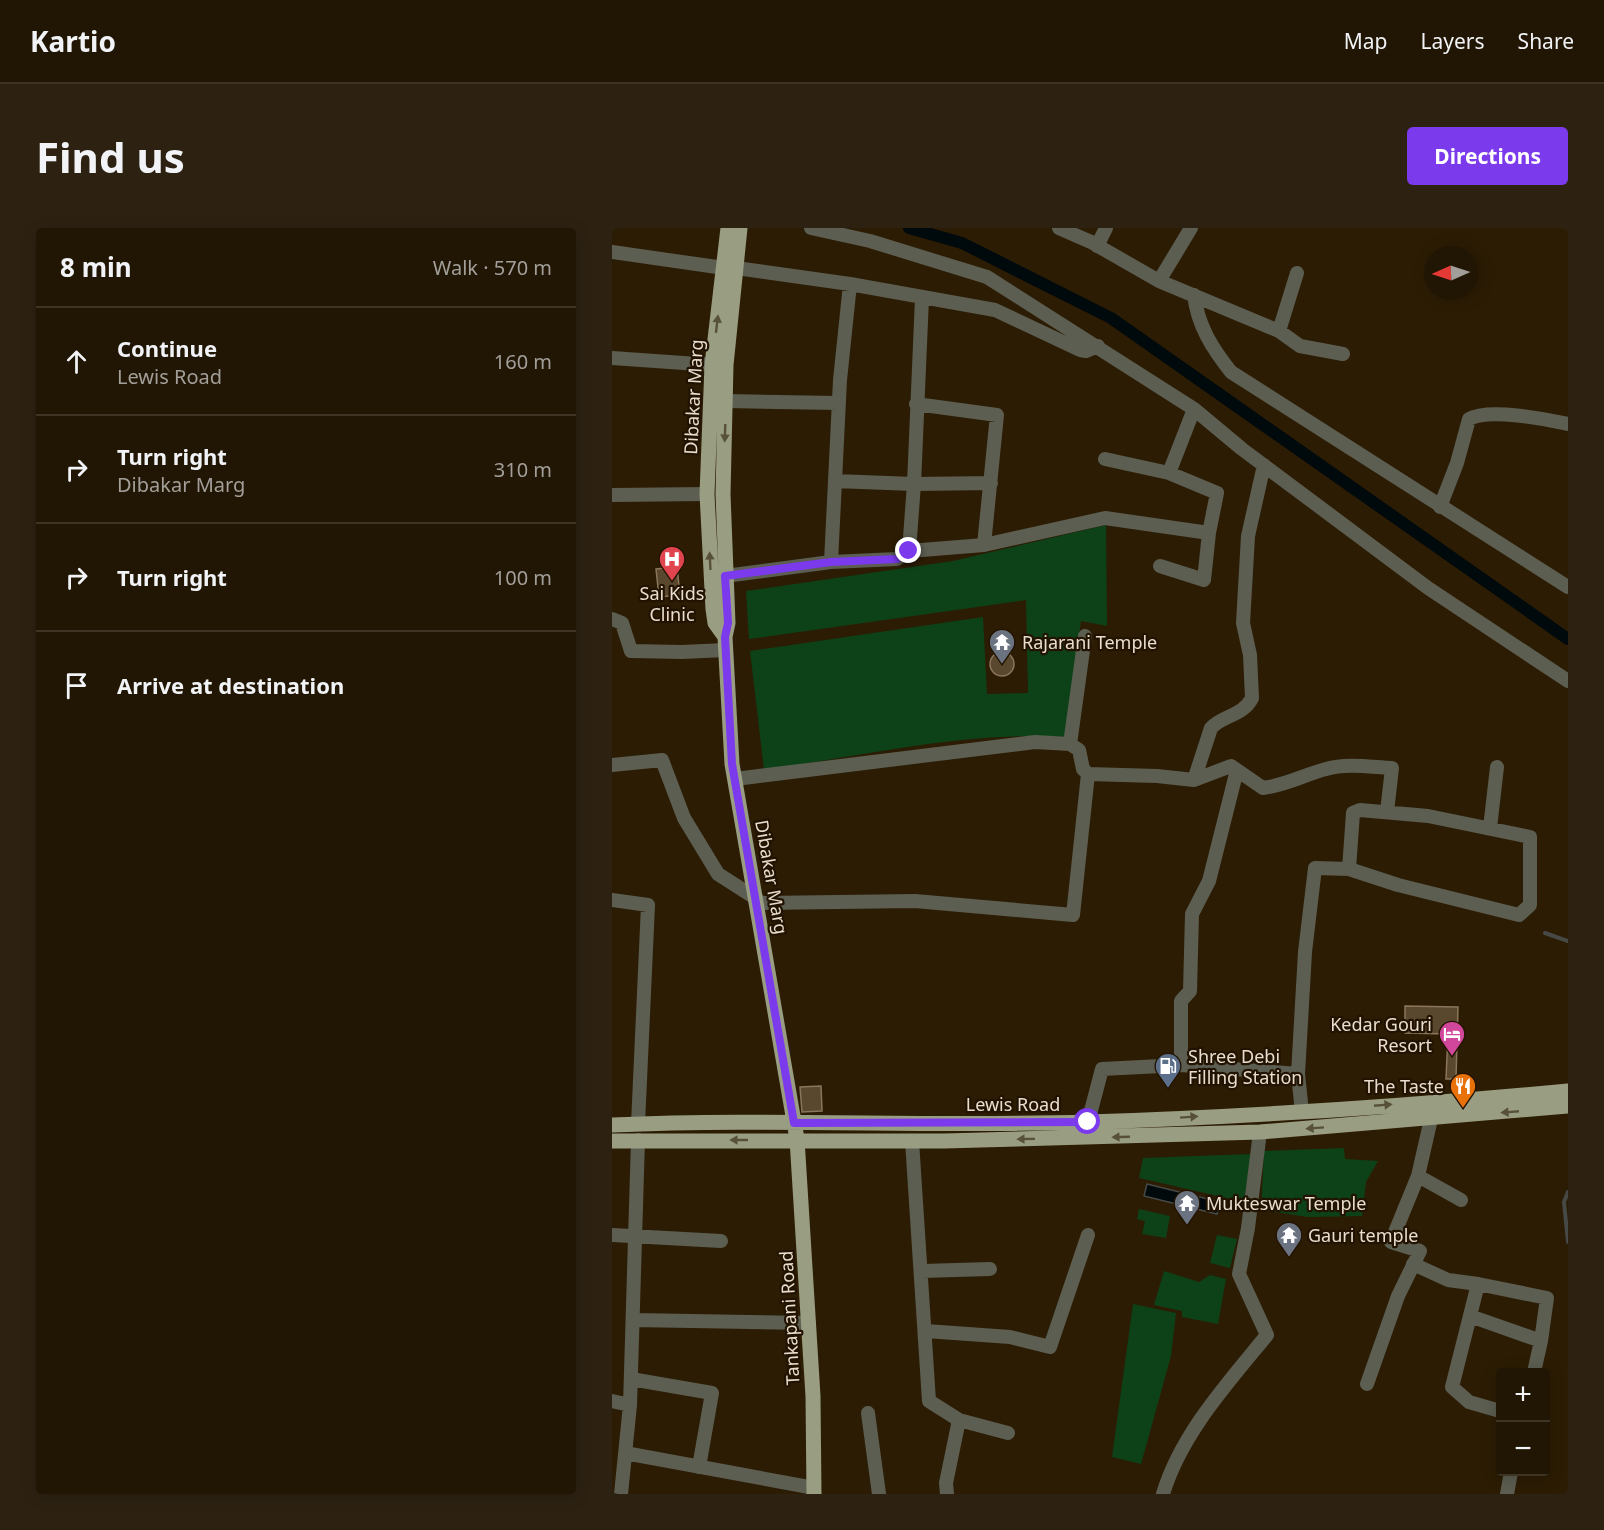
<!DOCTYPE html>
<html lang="en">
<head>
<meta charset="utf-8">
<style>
  body { margin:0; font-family:"Noto Sans",sans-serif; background:#2d2212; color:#f1f3f6 }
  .controls { position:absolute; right:18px; bottom:18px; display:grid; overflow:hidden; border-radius:6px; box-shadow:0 3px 15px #0003 }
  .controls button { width:54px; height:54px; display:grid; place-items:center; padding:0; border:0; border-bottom:2px solid #3e3425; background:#211503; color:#f1f3f6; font:30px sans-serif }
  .compass { position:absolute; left:812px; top:18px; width:54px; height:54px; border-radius:50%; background:#211503; box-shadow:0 3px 15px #0003; rotate:267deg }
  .stop { position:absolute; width:18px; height:18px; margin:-14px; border:4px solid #7c3aed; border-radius:50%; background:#fff }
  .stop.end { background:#7c3aed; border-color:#fff; box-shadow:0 2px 6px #0008 }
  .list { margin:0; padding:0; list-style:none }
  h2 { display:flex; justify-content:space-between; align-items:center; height:78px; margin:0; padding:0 24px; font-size:26px }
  h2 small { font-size:20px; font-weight:400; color:#a29f9a }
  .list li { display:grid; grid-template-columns:39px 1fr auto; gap:18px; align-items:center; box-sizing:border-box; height:108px; padding:0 24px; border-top:2px solid #3e3425 }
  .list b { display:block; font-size:22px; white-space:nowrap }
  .list p { margin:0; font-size:20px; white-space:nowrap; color:#a29f9a }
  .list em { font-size:20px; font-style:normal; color:#a29f9a }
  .icon { flex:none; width:33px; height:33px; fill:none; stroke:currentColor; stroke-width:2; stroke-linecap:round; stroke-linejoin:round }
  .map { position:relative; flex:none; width:956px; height:1266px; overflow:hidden; border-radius:6px }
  header { display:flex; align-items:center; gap:36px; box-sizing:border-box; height:84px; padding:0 30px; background:#211503; border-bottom:2px solid #3e3425 }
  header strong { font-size:28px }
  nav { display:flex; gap:33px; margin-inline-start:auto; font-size:21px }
  .intro { display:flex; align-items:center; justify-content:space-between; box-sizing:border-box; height:144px; padding:0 36px }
  h1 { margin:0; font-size:42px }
  .button { padding:15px 27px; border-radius:6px; background:#7c3aed; color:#fff; font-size:21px; font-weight:700 }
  main { display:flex; gap:36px; padding:0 36px }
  aside { flex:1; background:#211503; border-radius:6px; box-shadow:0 3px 15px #0003 }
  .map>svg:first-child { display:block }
  .green { fill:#0d4218 }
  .water { fill:#00090c; stroke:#464946; stroke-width:1.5 }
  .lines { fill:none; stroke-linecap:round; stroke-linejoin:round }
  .stream { stroke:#464946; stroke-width:4 }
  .canal { stroke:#00090c; stroke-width:12 }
  .building { fill:#59472e; stroke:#89765b; stroke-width:1.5 }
  .minor { stroke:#5c5e51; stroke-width:14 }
  .major { stroke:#999d82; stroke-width:15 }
  .oneway { fill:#58513a }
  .route { stroke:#7c3aed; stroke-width:8 }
  .labels { text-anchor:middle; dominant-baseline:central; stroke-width:4.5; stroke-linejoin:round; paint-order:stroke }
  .street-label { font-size:18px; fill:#e8ddce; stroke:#221300 }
  .poi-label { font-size:18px; fill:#e8ddce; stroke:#221300; text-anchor:start }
</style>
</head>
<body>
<header>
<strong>Kartio</strong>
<nav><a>Map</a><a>Layers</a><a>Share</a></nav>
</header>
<div class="intro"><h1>Find us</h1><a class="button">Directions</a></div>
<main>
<aside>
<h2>8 min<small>Walk · 570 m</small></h2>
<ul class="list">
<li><svg class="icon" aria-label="ahead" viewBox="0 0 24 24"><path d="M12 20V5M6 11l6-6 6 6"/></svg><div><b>Continue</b><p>Lewis Road</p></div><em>160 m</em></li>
<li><svg class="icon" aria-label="right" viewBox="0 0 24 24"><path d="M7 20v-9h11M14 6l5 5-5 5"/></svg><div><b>Turn right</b><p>Dibakar Marg</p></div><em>310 m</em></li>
<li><svg class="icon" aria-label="right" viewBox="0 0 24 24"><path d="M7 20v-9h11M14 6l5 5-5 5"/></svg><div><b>Turn right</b></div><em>100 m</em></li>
<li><svg class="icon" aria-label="arrive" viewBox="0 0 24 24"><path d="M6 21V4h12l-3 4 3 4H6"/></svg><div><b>Arrive at destination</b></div></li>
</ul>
</aside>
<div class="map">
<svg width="956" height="1266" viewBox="0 0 956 1266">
  <rect width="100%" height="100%" fill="#2c1c04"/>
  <path class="green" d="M494,297L495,398L469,393L453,509C353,503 251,528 152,542L138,423L371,389L375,466L416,465L414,372L137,411L134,363L341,333Z
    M732,920L733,931L766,933L754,954L750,988L696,989L649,982L652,923Z
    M639,926L632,974L527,950L531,930Z
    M527,981L558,988L554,1010L530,1006L533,993L525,991Z
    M605,1007L625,1011L618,1040L598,1035Z
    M552,1043L587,1054L598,1047L614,1051L606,1096L570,1089V1083L542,1077Z
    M521,1076L564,1085L559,1128L529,1236L500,1229Z"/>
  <path class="water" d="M535,956L608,974L605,986L532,968Z"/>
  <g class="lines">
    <path class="stream" d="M933,705L956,713
      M956,964L952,974L956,1014"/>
    <path class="canal" d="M297,0L350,15L499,90L956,411"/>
  </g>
  <path class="building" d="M65,339L68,367L47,369L44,341Z
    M378 436a12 12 0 1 1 24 0a12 12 0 1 1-24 0Z
    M793,778L846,779L844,851H834L836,806L793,805Z
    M209,858L210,883L190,884L188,859Z"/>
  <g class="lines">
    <path class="minor" d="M199,0L258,13L375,49L582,181L630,221L816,360L956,453
      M447,0L479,14L547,53L667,103L685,45
      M485,18L494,0
      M0,24L112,40
      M124,40L238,56L383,82L468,122L474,123L486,118
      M547,53L579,0
      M238,56L228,152L223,253L302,256L310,70
      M582,67C586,98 600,120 619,144L956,359
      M667,103L688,118L731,126
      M0,130L100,137
      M114,173L227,175
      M304,176L385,187L372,317
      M493,231L557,245L582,181
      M0,267L95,266
      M828,279L845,235L857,191C876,180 934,191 956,196
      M297,323L302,256L379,255
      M219,334L223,253
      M548,338L592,352L597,305
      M113,348L219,334L285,331L297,323L372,317L493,290L597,305L605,265L557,245
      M0,391L10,395L19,423L70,424L114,422
      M0,537L50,532L72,590L106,646L145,671
      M476,546L545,548L582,552L619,538L651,560C675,557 691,547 714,541C735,535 758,539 780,540L775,584
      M123,551L423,514L458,516
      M582,552L599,500C611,487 631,488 640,470L638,427L631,395L636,308L652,237
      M748,582L816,588L918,609V677L907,687L786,657L737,641L741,585Z
      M878,600L885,539
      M0,672L36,677L26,896
      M146,675L303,673L461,687L476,546L471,541L467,522L458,516L473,408
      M569,837V773L578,763L580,686L597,653L625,542
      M686,846L690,884
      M476,894L490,841L569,837L686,846L693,724L703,640L737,641
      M300,913L317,1173L347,1192L334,1255L335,1266
      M806,948L849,972
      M0,1007L109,1013
      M801,1036L836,1052L866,1056L840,1159L857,1174L888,1183
      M310,1043L378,1041
      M858,1088L929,1113L935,1070L866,1056
      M21,1092L197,1095
      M314,1103L398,1109L438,1119L476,1007
      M922,1144L929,1113
      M19,1151L100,1165L87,1239
      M755,1156L786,1068L808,1023L779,1014L806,948L819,891L813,883
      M0,1173L18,1177
      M256,1185L267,1266
      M347,1192L396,1205
      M13,1225L202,1260
      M9,1266L18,1177L26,912
      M551,1266C569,1206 615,1156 655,1107L627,1046L636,1000L648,904
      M895,1266L899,1244"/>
    <path class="major" d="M128,0L114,137L111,266L116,395L113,409L120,536L185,911L201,1168L202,1266
      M113,409L103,395L101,381L95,266L100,137L116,0
      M0,897C159,890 317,899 476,894C636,889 797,878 956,863
      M0,913H332L648,904L956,878"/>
  </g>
  <defs><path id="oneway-solid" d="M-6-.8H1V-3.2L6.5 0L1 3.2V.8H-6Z" transform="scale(1.5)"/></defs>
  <g class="oneway">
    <use href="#oneway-solid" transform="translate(105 96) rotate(-83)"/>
    <use href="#oneway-solid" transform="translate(113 205) rotate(92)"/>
    <use href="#oneway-solid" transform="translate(98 333) rotate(-93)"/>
    <use href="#oneway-solid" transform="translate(771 877) rotate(-5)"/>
    <use href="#oneway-solid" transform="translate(898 884) rotate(175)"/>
    <use href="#oneway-solid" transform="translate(577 889) rotate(-4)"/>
    <use href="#oneway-solid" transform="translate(703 900) rotate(176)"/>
    <use href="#oneway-solid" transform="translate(509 909) rotate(178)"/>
    <use href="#oneway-solid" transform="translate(414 911) rotate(179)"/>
    <use href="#oneway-solid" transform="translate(127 912) rotate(180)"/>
  </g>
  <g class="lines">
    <path class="route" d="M297,323L285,331L219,334L113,348L116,395L113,409L120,536L182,895L476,894"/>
  </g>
  <defs>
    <g id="hospital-pin" transform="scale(1.35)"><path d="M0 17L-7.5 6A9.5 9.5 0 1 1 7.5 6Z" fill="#e0444e" stroke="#221300"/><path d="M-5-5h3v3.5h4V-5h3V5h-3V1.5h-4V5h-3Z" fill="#fff"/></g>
    <g id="temple-pin" transform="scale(1.35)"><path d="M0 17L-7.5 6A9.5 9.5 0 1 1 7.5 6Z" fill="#6b7280" stroke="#221300"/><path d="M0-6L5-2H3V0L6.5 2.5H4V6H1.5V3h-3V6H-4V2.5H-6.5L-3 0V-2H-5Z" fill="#fff"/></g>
    <g id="hotel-pin" transform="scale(1.35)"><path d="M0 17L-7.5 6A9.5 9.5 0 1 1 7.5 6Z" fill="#d1479c" stroke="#221300"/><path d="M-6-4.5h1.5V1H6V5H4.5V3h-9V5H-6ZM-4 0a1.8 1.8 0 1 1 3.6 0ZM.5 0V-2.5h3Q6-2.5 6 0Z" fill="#fff"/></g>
    <g id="fuel-pin" transform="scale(1.35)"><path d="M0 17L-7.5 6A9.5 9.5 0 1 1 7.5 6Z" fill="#5c6f8a" stroke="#221300"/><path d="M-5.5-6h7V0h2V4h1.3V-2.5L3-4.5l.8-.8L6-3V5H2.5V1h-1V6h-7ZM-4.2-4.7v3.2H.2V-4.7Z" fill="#fff"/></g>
    <g id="restaurant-pin" transform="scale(1.35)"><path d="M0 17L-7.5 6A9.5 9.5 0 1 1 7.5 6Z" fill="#e8710a" stroke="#221300"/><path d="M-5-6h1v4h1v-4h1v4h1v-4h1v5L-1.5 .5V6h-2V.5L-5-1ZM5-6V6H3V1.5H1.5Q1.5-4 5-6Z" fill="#fff"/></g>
  </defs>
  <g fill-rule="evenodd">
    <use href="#hospital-pin" x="60" y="331"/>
    <use href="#temple-pin" x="390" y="414"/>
    <use href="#hotel-pin" x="840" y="806"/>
    <use href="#fuel-pin" x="556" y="838"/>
    <use href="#restaurant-pin" x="851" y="858"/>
    <use href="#temple-pin" x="575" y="975"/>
    <use href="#temple-pin" x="677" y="1007"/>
  </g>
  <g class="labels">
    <g class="street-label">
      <text transform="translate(81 169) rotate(-87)">Dibakar Marg</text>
      <text transform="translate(160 649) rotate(80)">Dibakar Marg</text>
      <text x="401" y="876">Lewis Road</text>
      <text transform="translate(177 1090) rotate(-93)">Tankapani Road</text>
    </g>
    <g class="poi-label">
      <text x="60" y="365" text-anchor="middle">Sai Kids<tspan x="60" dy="21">Clinic</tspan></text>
      <text x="410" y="414">Rajarani Temple</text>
      <text x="820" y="796" text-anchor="end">Kedar Gouri<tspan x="820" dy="21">Resort</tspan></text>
      <text x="576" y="828">Shree Debi<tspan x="576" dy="21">Filling Station</tspan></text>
      <text x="832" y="858" text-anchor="end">The Taste</text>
      <text x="594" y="975">Mukteswar Temple</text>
      <text x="696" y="1007">Gauri temple</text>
    </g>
  </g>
</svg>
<div class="controls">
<button>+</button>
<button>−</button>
</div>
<svg class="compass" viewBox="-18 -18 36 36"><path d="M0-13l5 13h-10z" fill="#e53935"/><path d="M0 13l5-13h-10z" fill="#a29f9a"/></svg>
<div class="stop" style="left:476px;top:894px"></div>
<div class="stop end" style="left:297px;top:323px"></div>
</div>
</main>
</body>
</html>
